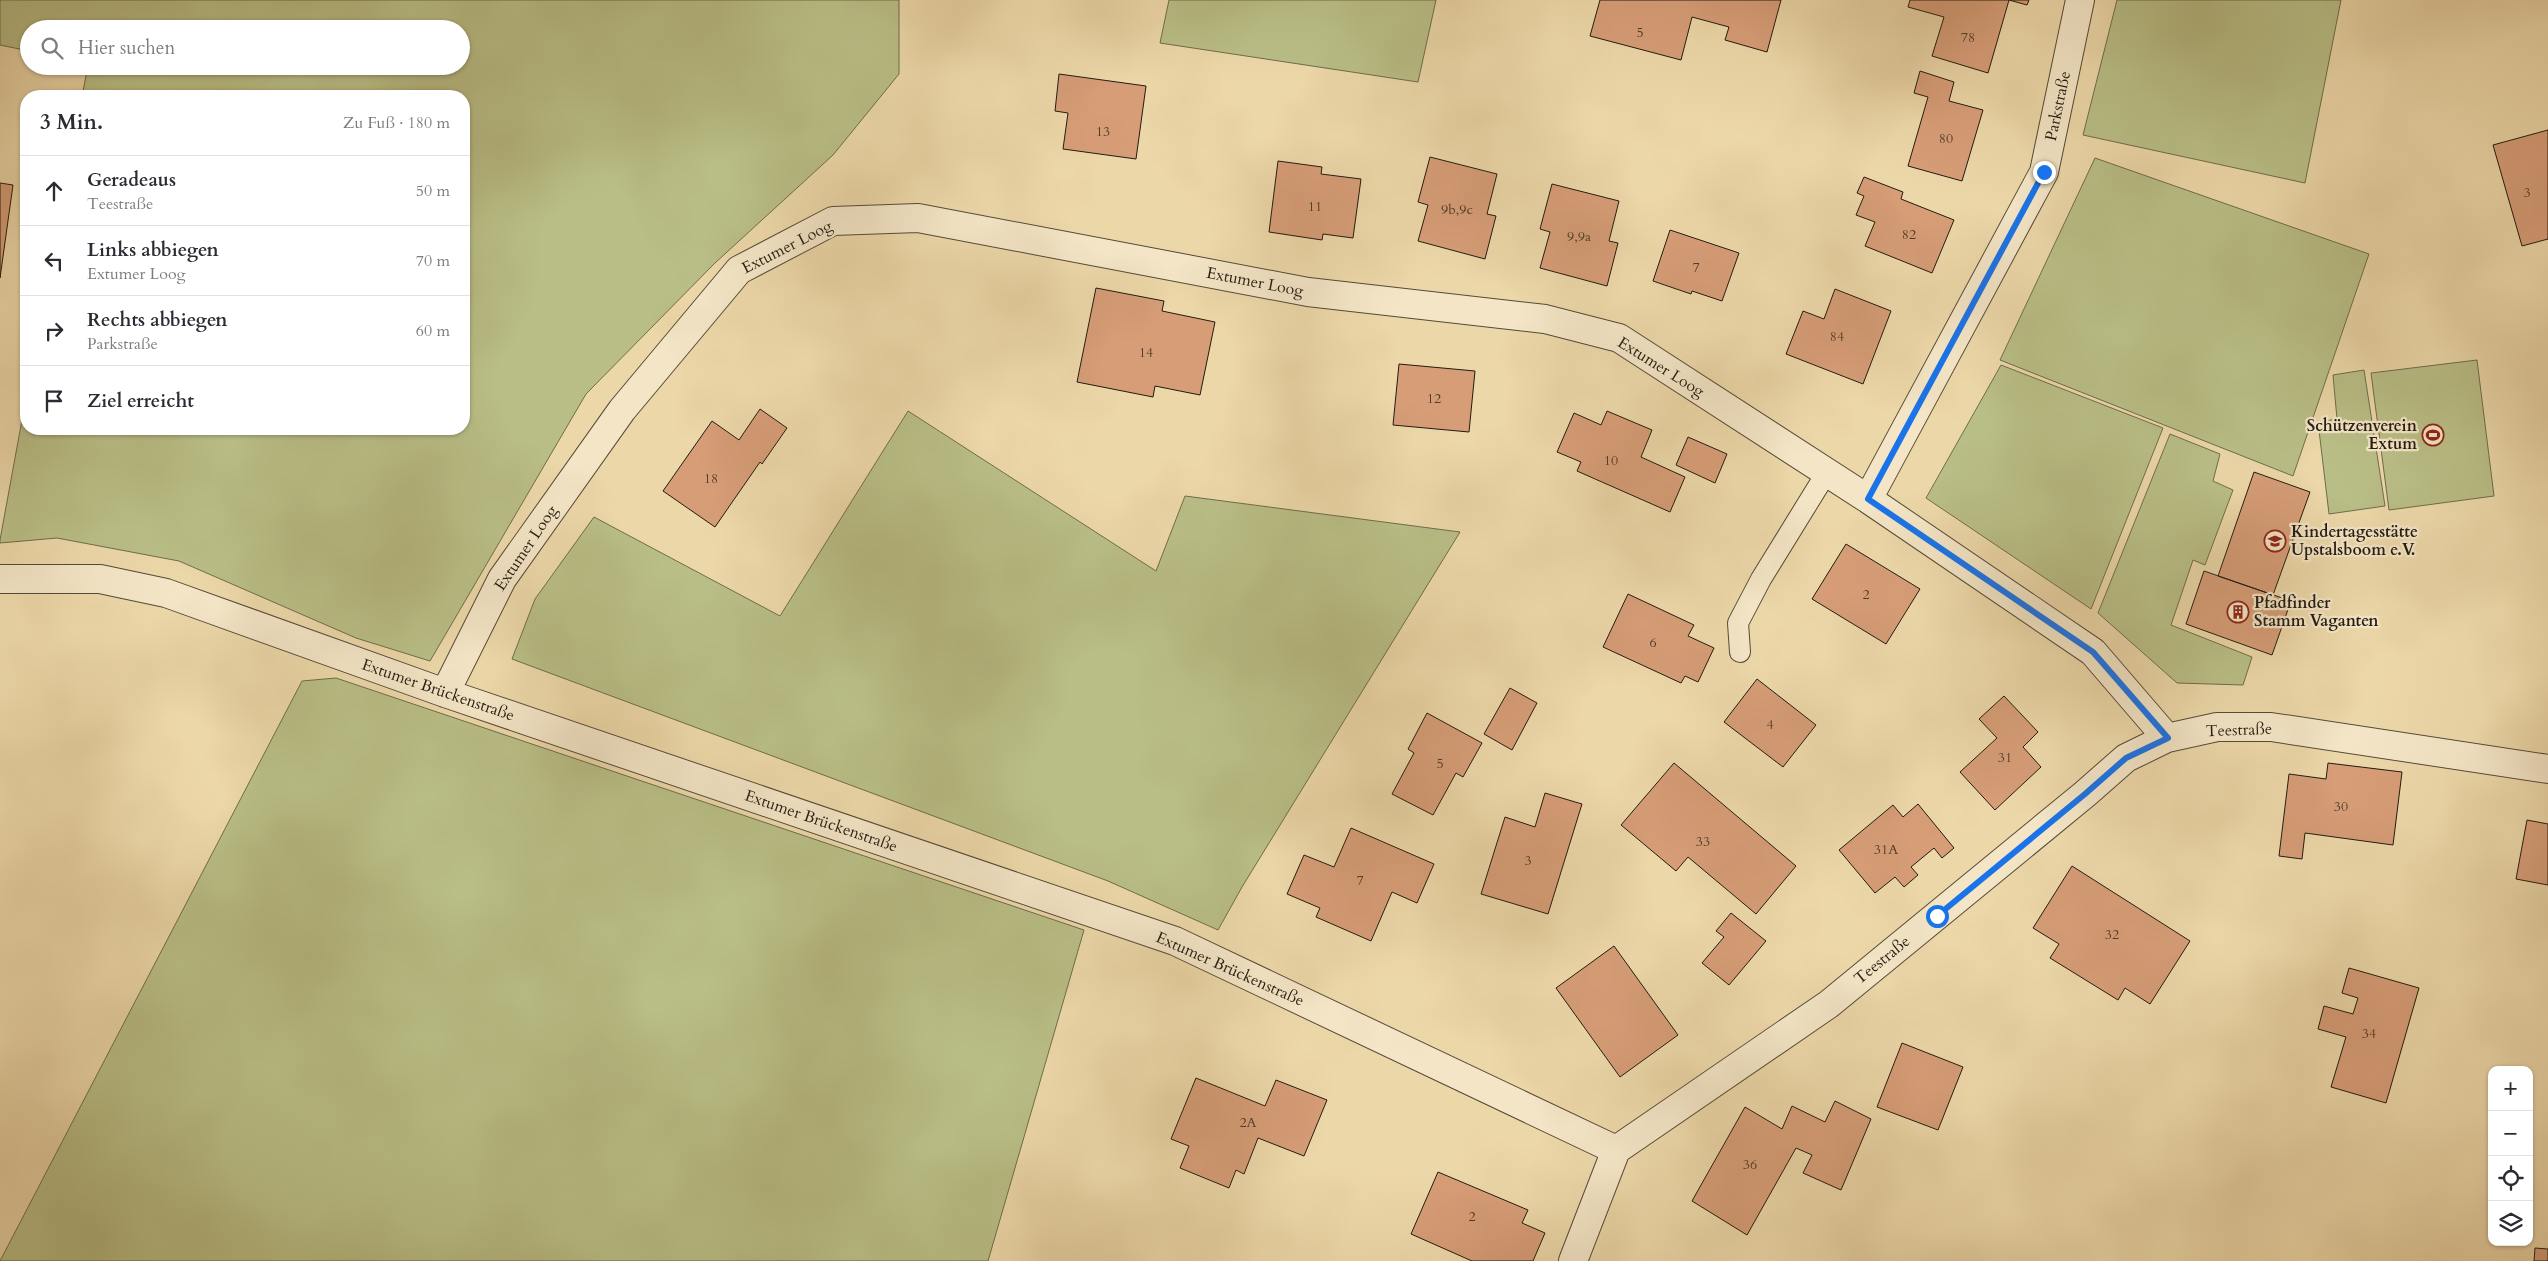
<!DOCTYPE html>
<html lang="de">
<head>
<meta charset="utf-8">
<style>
  body { margin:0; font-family:Cardo,serif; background:#f7f7f7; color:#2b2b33 }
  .controls { position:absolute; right:15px; bottom:15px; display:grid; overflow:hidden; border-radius:10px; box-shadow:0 1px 4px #0004 }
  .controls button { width:45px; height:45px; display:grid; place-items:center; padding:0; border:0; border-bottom:1px solid #e1e1e2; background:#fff; color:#2b2b33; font:25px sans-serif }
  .stop { position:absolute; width:15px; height:15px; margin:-11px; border:4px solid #1a73e8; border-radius:50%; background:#fff }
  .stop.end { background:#1a73e8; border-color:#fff; box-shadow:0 1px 5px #0008 }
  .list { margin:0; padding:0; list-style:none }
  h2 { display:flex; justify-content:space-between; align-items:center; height:65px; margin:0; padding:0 20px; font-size:21px }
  h2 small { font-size:16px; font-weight:400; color:#7c7c81 }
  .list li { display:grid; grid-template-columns:32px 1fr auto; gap:15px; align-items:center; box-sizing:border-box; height:70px; padding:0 20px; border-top:1px solid #e1e1e2 }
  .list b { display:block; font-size:19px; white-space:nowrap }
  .list p { margin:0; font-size:16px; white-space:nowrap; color:#7c7c81 }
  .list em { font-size:16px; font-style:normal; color:#7c7c81 }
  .icon { flex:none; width:28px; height:28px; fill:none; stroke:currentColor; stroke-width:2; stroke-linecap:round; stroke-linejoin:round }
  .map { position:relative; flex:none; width:2548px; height:1261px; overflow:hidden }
  .search { position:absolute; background:#fff; box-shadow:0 1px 4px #0004; left:20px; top:20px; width:450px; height:55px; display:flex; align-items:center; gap:12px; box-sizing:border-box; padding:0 18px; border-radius:28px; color:#7c7c81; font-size:19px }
  .panel { position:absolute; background:#fff; box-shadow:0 1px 4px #0004; left:20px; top:90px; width:450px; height:345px; border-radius:20px }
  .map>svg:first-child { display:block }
  .green { fill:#b9be86; stroke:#6e6c4c }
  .building { fill:#d69d77; stroke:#231b11 }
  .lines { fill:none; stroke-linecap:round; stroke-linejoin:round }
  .service-casing { stroke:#554a37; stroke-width:22 }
  .minor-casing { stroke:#554a37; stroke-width:30 }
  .service { stroke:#f3e5c6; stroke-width:20 }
  .minor { stroke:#f3e5c6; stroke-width:28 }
  .route { stroke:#1a73e8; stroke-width:6 }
  .labels { text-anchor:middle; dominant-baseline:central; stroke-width:4.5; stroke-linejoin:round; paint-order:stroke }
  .number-label { font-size:14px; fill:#503c2a }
  .street-label { font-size:16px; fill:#231b11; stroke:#f3e5c6 }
  .poi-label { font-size:16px; font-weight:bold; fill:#231b11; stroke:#f3e5c6; text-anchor:start }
</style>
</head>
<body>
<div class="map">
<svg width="2548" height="1261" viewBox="0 0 2548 1261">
  <rect width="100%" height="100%" fill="#ecd7a8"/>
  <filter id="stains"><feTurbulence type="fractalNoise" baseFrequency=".004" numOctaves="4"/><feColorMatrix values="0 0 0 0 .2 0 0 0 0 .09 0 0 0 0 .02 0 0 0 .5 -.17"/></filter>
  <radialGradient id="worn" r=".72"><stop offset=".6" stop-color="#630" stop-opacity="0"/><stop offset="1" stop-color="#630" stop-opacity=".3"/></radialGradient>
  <path class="green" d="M0,0H899V74L833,155L715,263L586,394L430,661L356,638L179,561L57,538L0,543V540L26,398V429H464V96H82L88,66H461V29H29V51L0,45Z
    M1169,0H1436L1418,82L1160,43Z
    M2117,0H2341L2305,183L2083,135Z
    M2095,158L2369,254L2293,476L2000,360Z
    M2477,360L2494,496L2389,510L2371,373Z
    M2001,365L2163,428L2091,609L1926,498Z
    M2364,370L2385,506L2329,514L2318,422L2337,419L2333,375Z
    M908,411L1156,571L1185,496L1460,532L1242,887L1218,930L1108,881L512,659L535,599L594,517L780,616Z
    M2170,434L2220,454L2213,481L2233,490L2205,565L2193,560L2171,625L2252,657L2243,685L2177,683L2098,613Z
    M336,678L1084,930L988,1261H0L302,681Z"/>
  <path class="building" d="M1600,0H1781L1767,52L1725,40L1729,27L1692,17L1681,60L1590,36Z
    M1910,0H2029L2027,5L2009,0L1988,73L1932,56L1944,17L1908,7Z
    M1920,71L1954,82L1949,101L1983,110L1962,181L1908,166L1928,97L1914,93Z
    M1059,74L1146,86L1136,159L1063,149L1068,113L1055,111Z
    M2548,130V239L2522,246L2493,145Z
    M1430,157L1497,174L1487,214L1496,216L1485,259L1418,241L1428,205L1418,202Z
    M1278,161L1322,167L1321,174L1361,179L1353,238L1323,234L1322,240L1269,232Z
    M1864,177L1903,192L1901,199L1954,220L1932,273L1865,246L1875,222L1856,215L1864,196L1857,193Z
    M0,183L13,185L0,278Z
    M1552,184L1619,201L1609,241L1618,243L1607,286L1540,268L1550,232L1540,229Z
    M1670,230L1739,253L1722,301L1692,291L1691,294L1653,281Z
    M1096,288L1164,301L1162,311L1215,322L1200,395L1155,386L1153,397L1077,382Z
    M1835,289L1891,311L1863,384L1786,354L1803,311L1824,319Z
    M1399,364L1475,371L1469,432L1393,425Z
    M760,409L787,428L762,464L760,462L715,527L663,491L712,421L739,440Z
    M1607,411L1652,430L1641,457L1685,477L1670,512L1577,471L1581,462L1557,452L1574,413L1601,425Z
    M1688,437L1727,454L1715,483L1676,465Z
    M2254,472L2310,492L2273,595L2218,576Z
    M1846,544L1920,589L1886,644L1812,599Z
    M2204,571L2291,601L2272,655L2186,624Z
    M1628,594L1694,625L1688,636L1714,648L1698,682L1685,676L1681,683L1603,647Z
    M1757,679L1816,725L1783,767L1724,722Z
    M1510,688L1537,703L1512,750L1484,734Z
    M2004,696L2038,732L2023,747L2041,767L1995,810L1960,772L1997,738L1979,719Z
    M1427,713L1482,743L1463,777L1456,773L1433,815L1392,794L1414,753L1408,749Z
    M1674,763L1796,866L1756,914L1688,857L1676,871L1621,825Z
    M2328,763L2402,772L2393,845L2305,833L2302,859L2279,856L2289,774L2326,779Z
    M1545,793L1582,804L1548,914L1481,894L1505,817L1535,827Z
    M1918,804L1954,848L1942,858L1934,848L1911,867L1918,875L1904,887L1895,877L1875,893L1839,850L1893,805L1903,817Z
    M2527,820L2548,824V885L2516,879Z
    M1351,828L1434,864L1417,903L1392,892L1371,941L1316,917L1320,908L1287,894L1304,855L1334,867Z
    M2072,866L2190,941L2150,1004L2125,988L2118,1000L2050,958L2059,944L2033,928Z
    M1731,913L1766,941L1729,985L1702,963L1724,937L1716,931Z
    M1614,946L1678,1035L1620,1077L1556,988Z
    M2349,968L2419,988L2386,1103L2331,1087L2346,1037L2318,1029L2324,1006L2353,1014L2358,998L2342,993Z
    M1902,1043L1963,1067L1938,1130L1877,1107Z
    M1196,1078L1265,1106L1276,1080L1327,1100L1304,1156L1258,1138L1244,1174L1236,1170L1229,1188L1180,1168L1189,1146L1171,1139Z
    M1835,1101L1871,1119L1841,1190L1803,1173L1812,1155L1796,1148L1747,1235L1692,1201L1745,1107L1782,1129L1792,1106L1825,1122Z
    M1438,1172L1528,1210L1522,1223L1545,1233L1533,1261H1472L1411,1234Z
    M2535,1248L2548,1249V1261H2534Z"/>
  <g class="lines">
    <g class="service-casing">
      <path id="service" d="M1740,652L1738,623L1761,579L1827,472"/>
    </g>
    <g class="minor-casing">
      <path id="minor" d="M1868,499L2044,172L2080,0
        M0,579H100L166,593L445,693L1175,941L1616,1150
        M445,693L502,579L622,410L739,270L833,221L918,218L1308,292L1545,319L1619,338L1868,499L2093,652L2167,738
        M1616,1150L1829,1004L2085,794L2126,758L2167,738L2217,727H2271L2548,769
        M1573,1261L1616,1150"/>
    </g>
    <use href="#service" class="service"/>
    <use href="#minor" class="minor"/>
  </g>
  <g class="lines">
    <path class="route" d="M1937,916L2085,794L2126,758L2168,738L2093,652L1868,499L2044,172"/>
  </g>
  <defs>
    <g id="stadium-ring" transform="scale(1.125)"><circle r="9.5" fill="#f3e5c6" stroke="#8f2418" stroke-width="1.5"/><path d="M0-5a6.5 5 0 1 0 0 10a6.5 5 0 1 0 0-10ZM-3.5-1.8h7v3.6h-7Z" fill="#8f2418"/></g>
    <g id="school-ring" transform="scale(1.125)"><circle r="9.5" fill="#f3e5c6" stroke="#8f2418" stroke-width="1.5"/><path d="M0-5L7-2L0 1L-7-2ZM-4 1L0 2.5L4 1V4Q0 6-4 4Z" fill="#8f2418"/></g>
    <g id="building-ring" transform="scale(1.125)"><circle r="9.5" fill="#f3e5c6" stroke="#8f2418" stroke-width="1.5"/><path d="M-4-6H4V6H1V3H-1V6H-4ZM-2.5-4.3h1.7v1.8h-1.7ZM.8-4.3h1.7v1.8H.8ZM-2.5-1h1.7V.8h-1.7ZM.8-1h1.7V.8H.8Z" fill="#8f2418"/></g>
  </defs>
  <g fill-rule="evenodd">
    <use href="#stadium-ring" x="2433" y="435"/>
    <use href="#school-ring" x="2275" y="541"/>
    <use href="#building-ring" x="2238" y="612"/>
  </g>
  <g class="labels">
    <g class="number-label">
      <text x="1640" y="32">5</text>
      <text x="1968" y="37">78</text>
      <text x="1103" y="131">13</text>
      <text x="1946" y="138">80</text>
      <text x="2527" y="192">3</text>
      <text x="1315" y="206">11</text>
      <text x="1457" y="209">9b,9c</text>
      <text x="1909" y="234">82</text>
      <text x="1579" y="236">9,9a</text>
      <text x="1696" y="267">7</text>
      <text x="1837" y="336">84</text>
      <text x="1146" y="352">14</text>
      <text x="1434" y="398">12</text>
      <text x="1611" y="460">10</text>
      <text x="711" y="478">18</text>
      <text x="1866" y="594">2</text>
      <text x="1653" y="642">6</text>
      <text x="1770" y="724">4</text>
      <text x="2005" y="757">31</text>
      <text x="1440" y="763">5</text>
      <text x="2341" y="806">30</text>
      <text x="1703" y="841">33</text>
      <text x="1886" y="849">31A</text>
      <text x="1528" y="860">3</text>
      <text x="1360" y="880">7</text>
      <text x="2112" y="934">32</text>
      <text x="2369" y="1033">34</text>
      <text x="1248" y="1122">2A</text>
      <text x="1750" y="1164">36</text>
      <text x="1472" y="1216">2</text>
    </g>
    <g class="street-label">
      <text transform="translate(2058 106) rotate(-78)">Parkstraße</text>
      <text transform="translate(787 247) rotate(-27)">Extumer Loog</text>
      <text transform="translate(1255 282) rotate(11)">Extumer Loog</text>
      <text transform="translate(1661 367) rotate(32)">Extumer Loog</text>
      <text transform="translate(526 548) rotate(-56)">Extumer Loog</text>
      <text transform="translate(438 690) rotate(19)">Extumer Brückenstraße</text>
      <text transform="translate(2239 730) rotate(-2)">Teestraße</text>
      <text transform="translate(821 821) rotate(19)">Extumer Brückenstraße</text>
      <text transform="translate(1882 960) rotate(-39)">Teestraße</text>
      <text transform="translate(1230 969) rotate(24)">Extumer Brückenstraße</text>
    </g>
    <g class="poi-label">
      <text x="2417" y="426" text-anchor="end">Schützenverein<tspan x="2417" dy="18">Extum</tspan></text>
      <text x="2291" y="532">Kindertagesstätte<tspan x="2291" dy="18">Upstalsboom e.V.</tspan></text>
      <text x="2254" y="603">Pfadfinder<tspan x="2254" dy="18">Stamm Vaganten</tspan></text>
    </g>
  </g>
  <rect width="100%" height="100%" filter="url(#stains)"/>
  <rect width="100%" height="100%" fill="url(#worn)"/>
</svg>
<div class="controls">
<button>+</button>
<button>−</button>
<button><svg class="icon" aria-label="locate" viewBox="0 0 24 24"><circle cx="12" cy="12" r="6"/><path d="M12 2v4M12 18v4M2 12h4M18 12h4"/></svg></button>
<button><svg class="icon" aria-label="layers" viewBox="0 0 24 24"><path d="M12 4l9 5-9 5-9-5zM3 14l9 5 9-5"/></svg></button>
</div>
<div class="stop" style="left:1937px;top:916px"></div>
<div class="stop end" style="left:2044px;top:172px"></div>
<div class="search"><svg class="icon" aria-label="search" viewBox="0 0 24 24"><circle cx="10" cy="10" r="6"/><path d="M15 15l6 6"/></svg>Hier suchen</div>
<section class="panel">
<h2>3 Min.<small>Zu Fuß · 180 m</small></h2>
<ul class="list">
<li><svg class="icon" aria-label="ahead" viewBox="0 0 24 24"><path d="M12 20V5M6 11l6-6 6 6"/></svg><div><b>Geradeaus</b><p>Teestraße</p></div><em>50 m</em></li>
<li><svg class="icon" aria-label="left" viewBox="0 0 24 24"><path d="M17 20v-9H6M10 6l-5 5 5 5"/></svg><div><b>Links abbiegen</b><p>Extumer Loog</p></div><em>70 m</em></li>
<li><svg class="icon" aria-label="right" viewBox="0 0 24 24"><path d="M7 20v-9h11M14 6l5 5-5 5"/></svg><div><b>Rechts abbiegen</b><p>Parkstraße</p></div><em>60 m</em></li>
<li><svg class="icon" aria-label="arrive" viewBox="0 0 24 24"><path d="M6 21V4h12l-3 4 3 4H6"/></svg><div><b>Ziel erreicht</b></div></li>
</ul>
</section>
</div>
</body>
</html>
